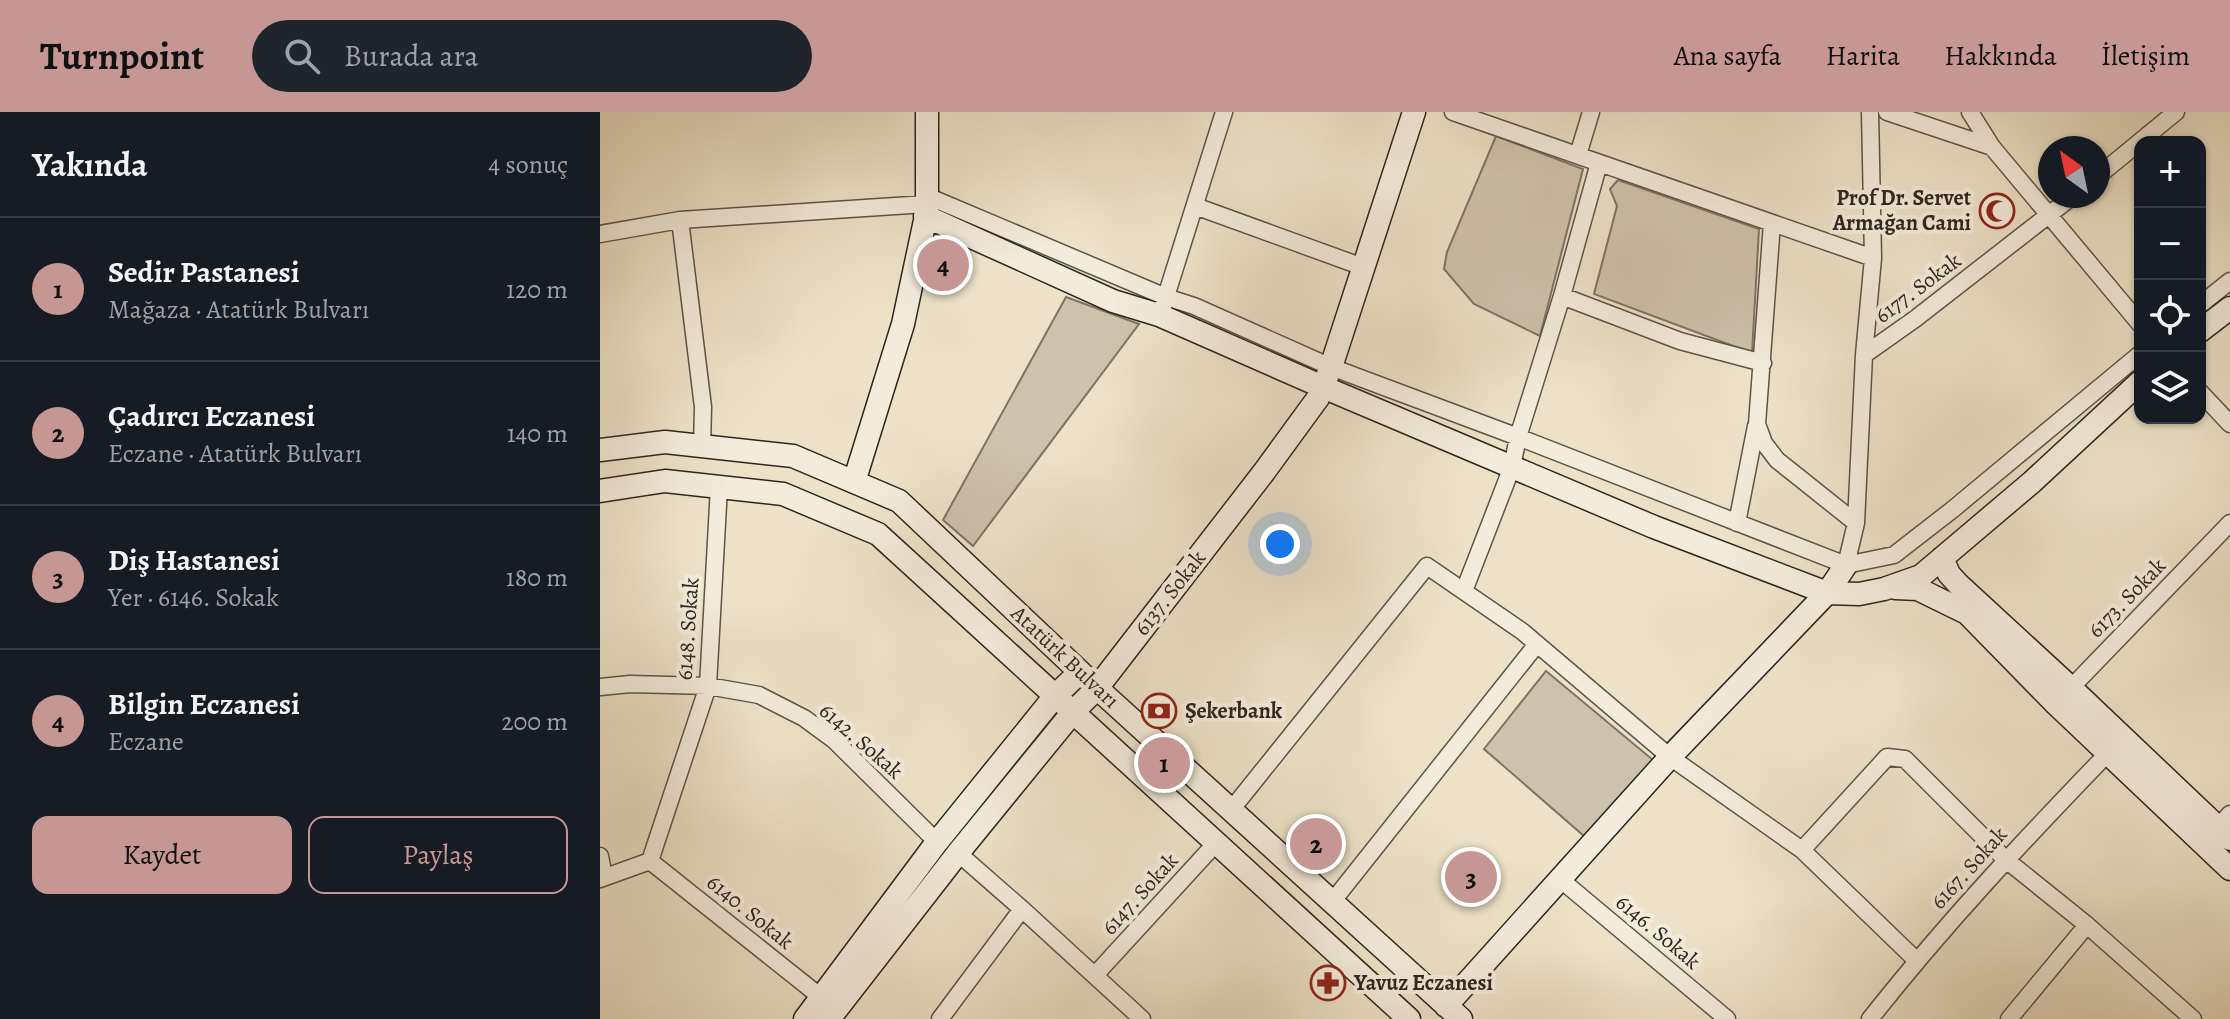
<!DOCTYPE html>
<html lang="tr">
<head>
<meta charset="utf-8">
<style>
  body { margin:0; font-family:Alegreya,serif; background:#20242c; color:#f1f3f6 }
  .controls { position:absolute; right:24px; top:24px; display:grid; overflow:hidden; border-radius:16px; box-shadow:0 2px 6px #0004 }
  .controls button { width:72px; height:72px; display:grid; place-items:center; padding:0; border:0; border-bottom:2px solid #363941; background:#171b24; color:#f1f3f6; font:40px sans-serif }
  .compass { position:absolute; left:1438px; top:24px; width:72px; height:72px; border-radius:50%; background:#171b24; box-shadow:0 2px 6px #0004; rotate:327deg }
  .you { position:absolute; left:680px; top:432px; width:28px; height:28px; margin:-20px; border:6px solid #fff; border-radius:50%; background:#1a73e8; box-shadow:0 0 0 12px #1a73e833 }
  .badge { display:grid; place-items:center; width:52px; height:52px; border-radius:50%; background:#c59692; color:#111; font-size:26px; font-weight:700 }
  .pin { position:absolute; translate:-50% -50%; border:4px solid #fff; box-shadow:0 2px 8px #0006 }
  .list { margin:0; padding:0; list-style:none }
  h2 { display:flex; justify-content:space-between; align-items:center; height:104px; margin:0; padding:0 32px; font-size:34px }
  h2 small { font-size:26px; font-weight:400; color:#9ea1a6 }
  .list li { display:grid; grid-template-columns:52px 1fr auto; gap:24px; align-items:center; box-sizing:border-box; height:144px; padding:0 32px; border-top:2px solid #363941 }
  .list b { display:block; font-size:30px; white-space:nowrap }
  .list p { margin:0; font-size:26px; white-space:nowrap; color:#9ea1a6 }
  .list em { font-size:26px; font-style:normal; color:#9ea1a6 }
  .actions { display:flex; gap:16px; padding:24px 32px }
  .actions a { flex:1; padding:18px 0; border:2px solid #c59692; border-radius:16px; text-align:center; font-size:28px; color:#c59692 }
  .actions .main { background:#c59692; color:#111 }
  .icon { flex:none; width:44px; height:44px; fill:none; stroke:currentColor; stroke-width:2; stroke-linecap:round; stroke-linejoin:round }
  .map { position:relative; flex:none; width:1630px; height:907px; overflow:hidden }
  header { display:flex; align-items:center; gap:48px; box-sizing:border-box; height:112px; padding:0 40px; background:#c59692; color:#111 }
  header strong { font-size:38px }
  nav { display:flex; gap:44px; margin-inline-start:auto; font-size:28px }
  .search { width:560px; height:72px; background:#20242c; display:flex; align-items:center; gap:20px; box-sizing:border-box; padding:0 28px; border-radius:44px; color:#9ea1a6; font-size:30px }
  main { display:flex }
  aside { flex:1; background:#171b24 }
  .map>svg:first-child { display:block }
  .green { fill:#cdc2ab; stroke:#7e7464; stroke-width:2 }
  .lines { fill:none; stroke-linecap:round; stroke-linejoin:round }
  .street-casing { stroke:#5e5448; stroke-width:19 }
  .secondary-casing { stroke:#2f251e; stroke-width:25 }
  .street { stroke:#f3ecdb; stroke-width:16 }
  .secondary { stroke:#f3ecdb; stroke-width:22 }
  .labels { text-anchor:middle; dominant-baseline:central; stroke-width:8; stroke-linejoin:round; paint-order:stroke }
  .poi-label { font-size:22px; font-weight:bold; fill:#2f251e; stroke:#f3ecdb; text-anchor:start }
  .street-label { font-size:22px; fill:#2f251e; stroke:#f3ecdb }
</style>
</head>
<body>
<header>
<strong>Turnpoint</strong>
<div class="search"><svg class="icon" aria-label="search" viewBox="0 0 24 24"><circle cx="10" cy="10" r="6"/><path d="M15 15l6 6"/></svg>Burada ara</div>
<nav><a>Ana sayfa</a><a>Harita</a><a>Hakkında</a><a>İletişim</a></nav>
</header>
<main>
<aside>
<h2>Yakında<small>4 sonuç</small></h2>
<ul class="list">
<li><span class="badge">1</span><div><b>Sedir Pastanesi</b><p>Mağaza · Atatürk Bulvarı</p></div><em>120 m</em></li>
<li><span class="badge">2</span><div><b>Çadırcı Eczanesi</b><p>Eczane · Atatürk Bulvarı</p></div><em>140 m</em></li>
<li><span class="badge">3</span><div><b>Diş Hastanesi</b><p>Yer · 6146. Sokak</p></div><em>180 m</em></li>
<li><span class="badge">4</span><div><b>Bilgin Eczanesi</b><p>Eczane</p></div><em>200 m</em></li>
</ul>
<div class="actions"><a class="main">Kaydet</a><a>Paylaş</a></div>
</aside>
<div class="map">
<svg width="1630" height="907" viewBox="0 0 1630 907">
  <rect width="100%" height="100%" fill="#ede2c8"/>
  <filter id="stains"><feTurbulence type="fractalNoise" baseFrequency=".0025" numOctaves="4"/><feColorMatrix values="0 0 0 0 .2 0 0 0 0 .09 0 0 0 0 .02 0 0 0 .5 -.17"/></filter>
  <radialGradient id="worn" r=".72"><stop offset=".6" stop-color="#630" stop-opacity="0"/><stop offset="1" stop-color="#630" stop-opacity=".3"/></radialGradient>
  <path class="green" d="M896,24L983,57L940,224L874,192L844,157L847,140Z
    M1018,68L1159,117L1152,241L994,182L1017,94L1010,77Z
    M466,185L539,212L373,434L343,408Z
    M946,559L1053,648L984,724L884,637Z"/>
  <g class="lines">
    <g class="street-casing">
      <path id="street" d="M853,0L1273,146
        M1287,0L1392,35L1540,212
        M1370,0L1392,35
        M978,43L991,0
        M1498,64L1576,0
        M327,84L566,185L594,194L731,255L918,325L1246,453L1294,443L1352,398L1540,242
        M595,94L763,155
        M80,108L326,92
        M1172,111L1157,312L1164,331L1177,348L1256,411
        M0,122L80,108L103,295L102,335
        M962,184L1080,229L1163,251
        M1600,193L1630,169
        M563,194L624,0
        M1264,243L1315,207L1473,84
        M1600,280L1630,312
        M1137,411L1156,314
        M1246,453L1256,411L1264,243L1273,146L1270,0
        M864,479L912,355L918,325L962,184L999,51
        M0,575L30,572L108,574L159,583L204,606L234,628L337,730
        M1465,582L1630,411
        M631,698L827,454L923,520L1070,645L1202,738L1316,848
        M1610,724L1630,702
        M1202,738L1287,645L1305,647L1405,747L1487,813L1593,907
        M358,741L422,797L542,907
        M0,744L4,765
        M50,749L108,574L119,375
        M50,749L222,886
        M0,767L50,749
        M960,767L1127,907
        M732,790L937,532
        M495,863L616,731
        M340,907L422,797
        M1270,907C1345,812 1424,728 1508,641
        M1409,907L1487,813"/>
    </g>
    <g class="secondary-casing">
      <path id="secondary" d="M325,104L513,189L559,203L723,275L1054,415L1227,481L1259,482L1284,477L1321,464L1432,370L1540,270
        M1600,219L1630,196
        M0,338L65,330L193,344L299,389L497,576L861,907
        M254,370L303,212L327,99V0
        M0,379L65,369L183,382L278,422L809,907
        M1342,446L1349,462L1358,472L1471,576L1630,727
        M1296,476L1318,477L1367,501L1456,592L1630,757
        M846,894L1070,645L1227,481L1246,453
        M205,907L337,730L455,584L480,560
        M229,907L358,741L473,600L497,576L664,360L718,286L731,255L814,0"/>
    </g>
    <use href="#street" class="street"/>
    <use href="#secondary" class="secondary"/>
  </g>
  <defs>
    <g id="mosque-ring" transform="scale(1.8)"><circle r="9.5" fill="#f3ecdb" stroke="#8f2418" stroke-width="1.5"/><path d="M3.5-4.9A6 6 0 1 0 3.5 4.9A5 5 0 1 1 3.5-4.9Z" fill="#8f2418"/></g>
    <g id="bank-ring" transform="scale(1.8)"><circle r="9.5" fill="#f3ecdb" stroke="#8f2418" stroke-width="1.5"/><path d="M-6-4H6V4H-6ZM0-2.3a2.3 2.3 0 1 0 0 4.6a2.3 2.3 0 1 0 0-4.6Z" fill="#8f2418"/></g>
    <g id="pharmacy-ring" transform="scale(1.8)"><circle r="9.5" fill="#f3ecdb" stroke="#8f2418" stroke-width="1.5"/><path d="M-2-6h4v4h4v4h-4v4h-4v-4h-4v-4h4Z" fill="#8f2418"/></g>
  </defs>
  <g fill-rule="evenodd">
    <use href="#mosque-ring" x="1397" y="99"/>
    <use href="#bank-ring" x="559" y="599"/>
    <use href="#pharmacy-ring" x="728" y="871"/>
  </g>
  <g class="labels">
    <g class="poi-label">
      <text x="1371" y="86" text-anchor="end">Prof Dr. Servet<tspan x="1371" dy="25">Armağan Cami</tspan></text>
      <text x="585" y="599">Şekerbank</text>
      <text x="754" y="871">Yavuz Eczanesi</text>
    </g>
    <g class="street-label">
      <text transform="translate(1318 176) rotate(-37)">6177. Sokak</text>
      <text transform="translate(570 481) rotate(-52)">6137. Sokak</text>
      <text transform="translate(1527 486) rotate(-46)">6173. Sokak</text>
      <text transform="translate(88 517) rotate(-86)">6148. Sokak</text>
      <text transform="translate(465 545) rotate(43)">Atatürk Bulvarı</text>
      <text transform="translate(261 629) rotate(41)">6142. Sokak</text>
      <text transform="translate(1369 756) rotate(-48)">6167. Sokak</text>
      <text transform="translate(540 782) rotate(-48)">6147. Sokak</text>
      <text transform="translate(150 800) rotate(39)">6140. Sokak</text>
      <text transform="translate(1058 820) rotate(40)">6146. Sokak</text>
    </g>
  </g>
  <rect width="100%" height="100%" filter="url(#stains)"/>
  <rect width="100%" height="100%" fill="url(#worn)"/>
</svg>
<div class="controls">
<button>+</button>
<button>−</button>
<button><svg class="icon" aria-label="locate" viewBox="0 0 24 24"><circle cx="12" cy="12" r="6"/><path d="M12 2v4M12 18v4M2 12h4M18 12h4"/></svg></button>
<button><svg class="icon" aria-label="layers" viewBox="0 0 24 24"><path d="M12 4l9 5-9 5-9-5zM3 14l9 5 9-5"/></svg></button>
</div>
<svg class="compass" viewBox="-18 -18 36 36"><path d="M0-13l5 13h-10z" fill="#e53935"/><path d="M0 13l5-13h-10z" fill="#9ea1a6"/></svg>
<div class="you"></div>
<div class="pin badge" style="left:564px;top:651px">1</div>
<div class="pin badge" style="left:716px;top:732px">2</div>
<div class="pin badge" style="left:871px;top:765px">3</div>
<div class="pin badge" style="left:343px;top:153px">4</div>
</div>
</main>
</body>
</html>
